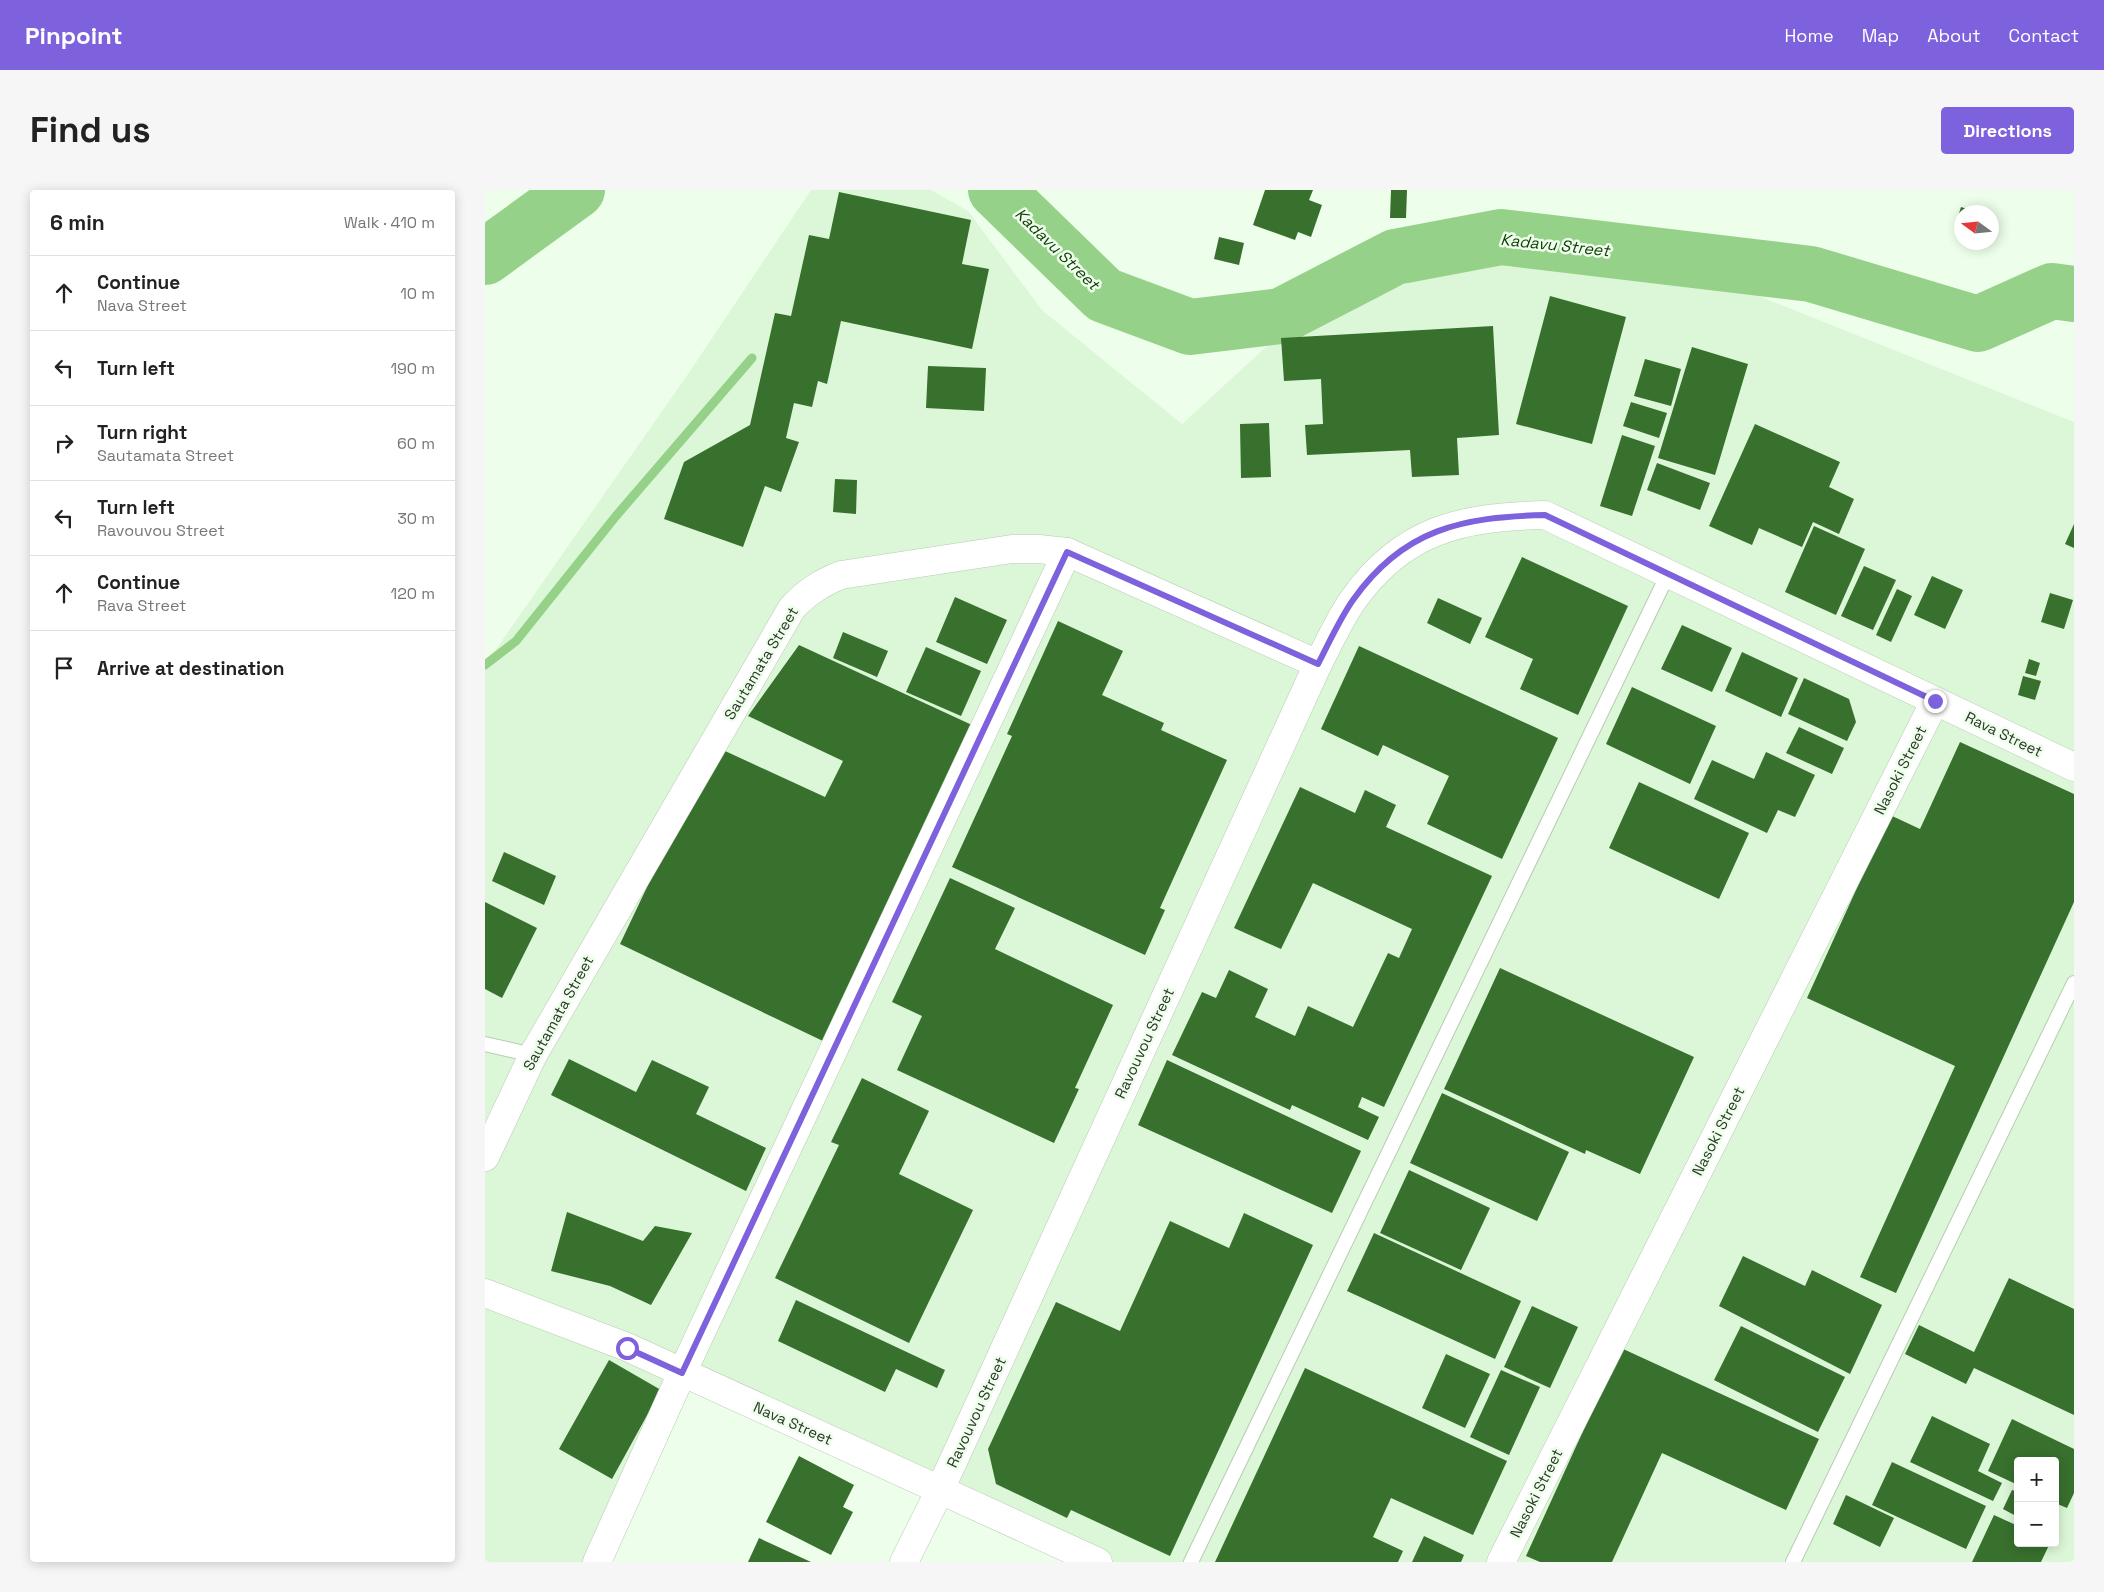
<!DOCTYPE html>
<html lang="en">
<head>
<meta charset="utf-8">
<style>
  body { margin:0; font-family:"Space Grotesk",sans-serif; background:#f6f6f6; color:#222 }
  .controls { position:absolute; right:15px; bottom:15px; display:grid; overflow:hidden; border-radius:5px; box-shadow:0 2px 12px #0003 }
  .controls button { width:45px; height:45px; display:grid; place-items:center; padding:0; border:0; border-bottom:1px solid #e0e0e0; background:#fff; color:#222; font:25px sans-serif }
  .compass { position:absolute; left:1469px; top:15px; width:45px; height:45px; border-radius:50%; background:#fff; box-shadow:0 2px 12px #0003; rotate:285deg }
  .stop { position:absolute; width:15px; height:15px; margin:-11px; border:4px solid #7e61dc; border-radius:50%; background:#fff }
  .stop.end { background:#7e61dc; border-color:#fff; box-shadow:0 1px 5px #0008 }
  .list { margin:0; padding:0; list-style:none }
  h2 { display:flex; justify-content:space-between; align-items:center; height:65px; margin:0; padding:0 20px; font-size:21px }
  h2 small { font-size:16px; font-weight:400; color:#767676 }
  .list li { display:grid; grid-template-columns:32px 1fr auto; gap:15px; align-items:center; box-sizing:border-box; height:75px; padding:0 20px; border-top:1px solid #e0e0e0 }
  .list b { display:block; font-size:19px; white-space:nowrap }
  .list p { margin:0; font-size:16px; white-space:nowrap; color:#767676 }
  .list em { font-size:16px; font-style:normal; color:#767676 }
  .icon { flex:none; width:28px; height:28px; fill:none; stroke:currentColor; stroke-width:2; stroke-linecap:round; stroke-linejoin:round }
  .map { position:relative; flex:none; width:1589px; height:1372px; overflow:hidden; border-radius:5px }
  header { display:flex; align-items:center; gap:30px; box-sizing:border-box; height:70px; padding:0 25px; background:#7e61dc; color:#fff }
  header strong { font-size:24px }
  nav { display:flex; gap:28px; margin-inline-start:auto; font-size:18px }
  .intro { display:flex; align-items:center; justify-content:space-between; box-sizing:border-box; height:120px; padding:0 30px }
  h1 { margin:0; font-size:35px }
  .button { padding:12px 22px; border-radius:5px; background:#7e61dc; color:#fff; font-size:18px; font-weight:700 }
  main { display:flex; gap:30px; padding:0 30px }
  aside { flex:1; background:#fff; border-radius:5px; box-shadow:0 2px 12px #0003 }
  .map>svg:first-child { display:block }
  .built { fill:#dcf7d7; fill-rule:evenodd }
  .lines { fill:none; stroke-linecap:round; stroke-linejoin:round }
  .stream { stroke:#95d189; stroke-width:9 }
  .river { stroke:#95d189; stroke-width:56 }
  .building { fill:#38702d }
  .lane-casing { stroke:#b7ccb3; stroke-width:16 }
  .street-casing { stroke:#b7ccb3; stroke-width:29 }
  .secondary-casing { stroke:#b7ccb3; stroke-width:29 }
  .lane { stroke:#fff; stroke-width:14 }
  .street { stroke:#fff; stroke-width:28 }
  .secondary { stroke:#fff; stroke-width:28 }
  .route { stroke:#7e61dc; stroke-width:6 }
  .labels { text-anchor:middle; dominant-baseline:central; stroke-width:5; stroke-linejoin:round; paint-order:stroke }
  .street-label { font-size:15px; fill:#2f372d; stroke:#edffea }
  .water-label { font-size:16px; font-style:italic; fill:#133b0a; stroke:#edffea }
</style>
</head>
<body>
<header>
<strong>Pinpoint</strong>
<nav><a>Home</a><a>Map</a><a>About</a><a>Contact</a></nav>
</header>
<div class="intro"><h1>Find us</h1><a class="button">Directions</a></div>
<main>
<aside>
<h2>6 min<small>Walk · 410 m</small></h2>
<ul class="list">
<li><svg class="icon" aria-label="ahead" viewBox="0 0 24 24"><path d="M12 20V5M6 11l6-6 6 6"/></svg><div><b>Continue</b><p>Nava Street</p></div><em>10 m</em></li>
<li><svg class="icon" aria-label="left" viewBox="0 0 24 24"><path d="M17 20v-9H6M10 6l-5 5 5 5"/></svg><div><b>Turn left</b></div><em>190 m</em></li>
<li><svg class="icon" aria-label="right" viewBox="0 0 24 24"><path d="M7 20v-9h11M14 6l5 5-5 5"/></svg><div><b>Turn right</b><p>Sautamata Street</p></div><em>60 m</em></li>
<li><svg class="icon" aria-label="left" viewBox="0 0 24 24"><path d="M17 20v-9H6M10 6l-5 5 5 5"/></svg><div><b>Turn left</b><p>Ravouvou Street</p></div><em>30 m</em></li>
<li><svg class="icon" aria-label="ahead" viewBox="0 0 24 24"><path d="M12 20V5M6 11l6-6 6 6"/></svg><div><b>Continue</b><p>Rava Street</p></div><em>120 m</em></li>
<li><svg class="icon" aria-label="arrive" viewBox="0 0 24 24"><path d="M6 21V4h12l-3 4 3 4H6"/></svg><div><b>Arrive at destination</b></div></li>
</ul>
</aside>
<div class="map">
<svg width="1589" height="1372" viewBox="0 0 1589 1372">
  <rect width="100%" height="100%" fill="#edffea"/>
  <path class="built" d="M326,0H446L483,21L557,120L697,234L793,146L945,84L1064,65L1214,82L1589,232V1372H613L197,1183L112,1372H0V475L203,184ZM1533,1271H1570V1353H1533Z"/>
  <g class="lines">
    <path class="stream" d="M0,475L31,451L131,326L267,168"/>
    <path class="river" d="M511,0L619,105L705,137L796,126L910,67L1016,47L1326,84L1493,134L1567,101L1589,104
      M0,67L92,0"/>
  </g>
  <path class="building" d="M780,0H828L824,10L837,15L826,47L813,42L810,50L768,35Z
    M906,0H922L921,28H905Z
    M354,2L486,30L477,74L504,79L487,159L356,131L342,194L333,191L327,217L309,213L301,248L314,252L296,302L280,296L258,357L179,329L199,272L265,235L290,123L306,126L324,45L344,49Z
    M1476,17L1492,22H1476V38L1470,36Z
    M734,47L759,53L754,75L729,69Z
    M1065,106L1141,127L1107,254L1031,234Z
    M1008,136L1014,245L972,248L974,285L927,287L925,260L822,265L820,235L838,234L836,189L799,191L796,148Z
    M1207,157L1263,174L1230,285L1173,268Z
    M1160,169L1196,179L1186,216L1149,206Z
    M443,176L501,178L499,221L441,218Z
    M1146,212L1182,223L1174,248L1138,236Z
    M784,233L786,287L756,288L755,234Z
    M1270,234L1355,272L1344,297L1369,309L1354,344L1328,332L1317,357L1274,338L1267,355L1224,336Z
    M1137,245L1170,256L1147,326L1115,316Z
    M1172,273L1225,293L1215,320L1162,300Z
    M350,289L372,290L371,324L348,322Z
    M1589,334V358L1580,354Z
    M1329,336L1380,359L1351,425L1300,402Z
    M1037,367L1143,416L1093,525L1035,499L1048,469L1000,447Z
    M1379,376L1411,390L1388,440L1356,426Z
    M1447,386L1478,400L1460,439L1429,425Z
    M1412,399L1427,406L1406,452L1391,445Z
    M1565,403L1588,410L1579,439L1556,432Z
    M470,407L522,430L502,474L451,452Z
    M953,408L997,428L985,454L942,433Z
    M573,431L638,461L617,505L679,533L676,540L742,570L675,718L680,720L660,765L467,677L527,546L522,544Z
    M1197,435L1247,458L1227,502L1176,479Z
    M358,442L403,461L392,487L348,468Z
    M314,455L487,535L431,651L437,653L340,852L135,754L199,619L240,561L340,607L358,571L263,526Z
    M874,456L1073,548L1017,669L942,634L964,586L898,555L893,566L836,539Z
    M441,457L496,481L476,526L421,502Z
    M1257,462L1313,488L1296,527L1240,501Z
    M1544,469L1555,473L1551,486L1540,483Z
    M1538,486L1556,491L1550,510L1533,505Z
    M1319,488L1364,509L1371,532L1362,551L1303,524Z
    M1147,497L1231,536L1205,594L1121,554Z
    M1314,537L1359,558L1347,584L1301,563Z
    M1475,552L1589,604V712L1411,1103L1375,1087L1470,876L1322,808L1405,625L1435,639Z
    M1281,562L1330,585L1310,627L1293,620L1282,643L1209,609L1227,570L1269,589Z
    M1154,592L1264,643L1234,709L1124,658Z
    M815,597L870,623L880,600L911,615L901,637L1007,686L899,917L877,907L873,917L894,927L883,950L807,915L805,920L687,865L717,802L731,808L744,780L783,799L770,827L810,846L823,816L868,837L903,763L914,768L927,739L828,693L796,759L749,738Z
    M19,662L71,686L59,715L7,691Z
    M465,688L530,718L510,759L628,815L590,898L594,899L569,953L412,880L437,826L407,812Z
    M0,712L52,738L17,808L0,799Z
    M1015,778L1209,867L1155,984L1101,960L1100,964L959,899Z
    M84,869L151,902L167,870L224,897L211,924L281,958L261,1001L66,905Z
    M682,870L876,961L847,1023L653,935Z
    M377,888L444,921L414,984L488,1020L424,1153L290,1088L354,955L346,952Z
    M957,903L1084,962L1052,1031L925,973Z
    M924,980L1005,1018L976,1080L895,1043Z
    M82,1022L158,1051L170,1036L207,1043L166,1115L125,1096L66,1081Z
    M759,1023L828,1055L685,1366L586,1320L582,1328L511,1294L503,1259L571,1112L635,1141L685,1031L744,1058Z
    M889,1043L1036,1111L1010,1169L862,1101Z
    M1258,1066L1320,1096L1327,1080L1397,1115L1365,1184L1234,1116Z
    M1524,1088L1589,1119V1225L1489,1178L1481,1194L1420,1164L1434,1135L1489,1162Z
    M311,1110L460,1180L452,1198L411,1179L400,1202L293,1151Z
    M1047,1116L1093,1137L1065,1198L1019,1177Z
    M1256,1136L1360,1187L1333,1242L1229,1190Z
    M1136,1158L1334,1249L1301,1320L1177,1263L1127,1372H1055L1041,1366Z
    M961,1164L1005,1184L980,1238L937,1218Z
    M124,1170L176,1200L127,1289L74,1259Z
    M820,1178L1022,1271L988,1345L906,1308L888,1347L918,1361L913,1372H730Z
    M1016,1180L1055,1197L1024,1265L985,1247Z
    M1447,1226L1505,1254L1493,1281L1517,1293L1508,1311L1425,1272Z
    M1527,1229L1589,1259V1303L1582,1318L1570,1313V1271H1533V1295L1503,1281Z
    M314,1266L369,1295L358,1317L368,1322L346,1365L281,1332Z
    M1407,1272L1501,1316L1481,1359L1387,1315Z
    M1527,1300L1533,1302V1327L1518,1319Z
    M1361,1305L1409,1328L1395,1357L1348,1334Z
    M1509,1325L1533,1336V1353H1565L1556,1372H1487Z
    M939,1346L979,1365L976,1372H927Z
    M274,1348L326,1372H263Z"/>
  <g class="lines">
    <g class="lane-casing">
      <path id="lane" d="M0,854L48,865
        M706,1372L1183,384
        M1308,1372L1589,793"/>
    </g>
    <g class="street-casing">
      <path id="street" d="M112,1372L197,1183L582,362
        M1016,1372L1450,511"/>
    </g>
    <g class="secondary-casing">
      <path id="secondary" d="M0,967L48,865L307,418C322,402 336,393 356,385L527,359H554L582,362L833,474
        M0,1103L142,1157L613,1372
        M419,1372L455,1300L833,474C844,453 854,430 868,410C918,339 977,327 1060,325L1589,577"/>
    </g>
    <use href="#lane" class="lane"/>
    <use href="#street" class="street"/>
    <use href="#secondary" class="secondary"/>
  </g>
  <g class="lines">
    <path class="route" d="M142,1158L197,1183L582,362L833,474C844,453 854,430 868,410C918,339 977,327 1060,325L1450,511"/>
  </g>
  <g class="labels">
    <g class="street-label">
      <text transform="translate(276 473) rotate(-59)">Sautamata Street</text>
      <text transform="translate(1519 544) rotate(26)">Rava Street</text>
      <text transform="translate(1415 580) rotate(-63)">Nasoki Street</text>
      <text transform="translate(73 823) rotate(-61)">Sautamata Street</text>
      <text transform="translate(659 853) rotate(-65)">Ravouvou Street</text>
      <text transform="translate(1233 941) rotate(-63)">Nasoki Street</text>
      <text transform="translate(491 1222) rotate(-65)">Ravouvou Street</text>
      <text transform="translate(308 1233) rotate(24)">Nava Street</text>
      <text transform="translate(1051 1303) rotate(-63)">Nasoki Street</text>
    </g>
    <g class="water-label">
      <text transform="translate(1070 55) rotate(6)">Kadavu Street</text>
      <text transform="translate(572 59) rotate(44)">Kadavu Street</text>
    </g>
  </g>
</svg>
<div class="controls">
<button>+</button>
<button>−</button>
</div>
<svg class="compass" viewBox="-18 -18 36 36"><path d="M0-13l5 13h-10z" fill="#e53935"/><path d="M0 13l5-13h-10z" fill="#767676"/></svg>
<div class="stop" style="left:142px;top:1158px"></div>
<div class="stop end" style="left:1450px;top:511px"></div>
</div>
</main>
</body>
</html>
